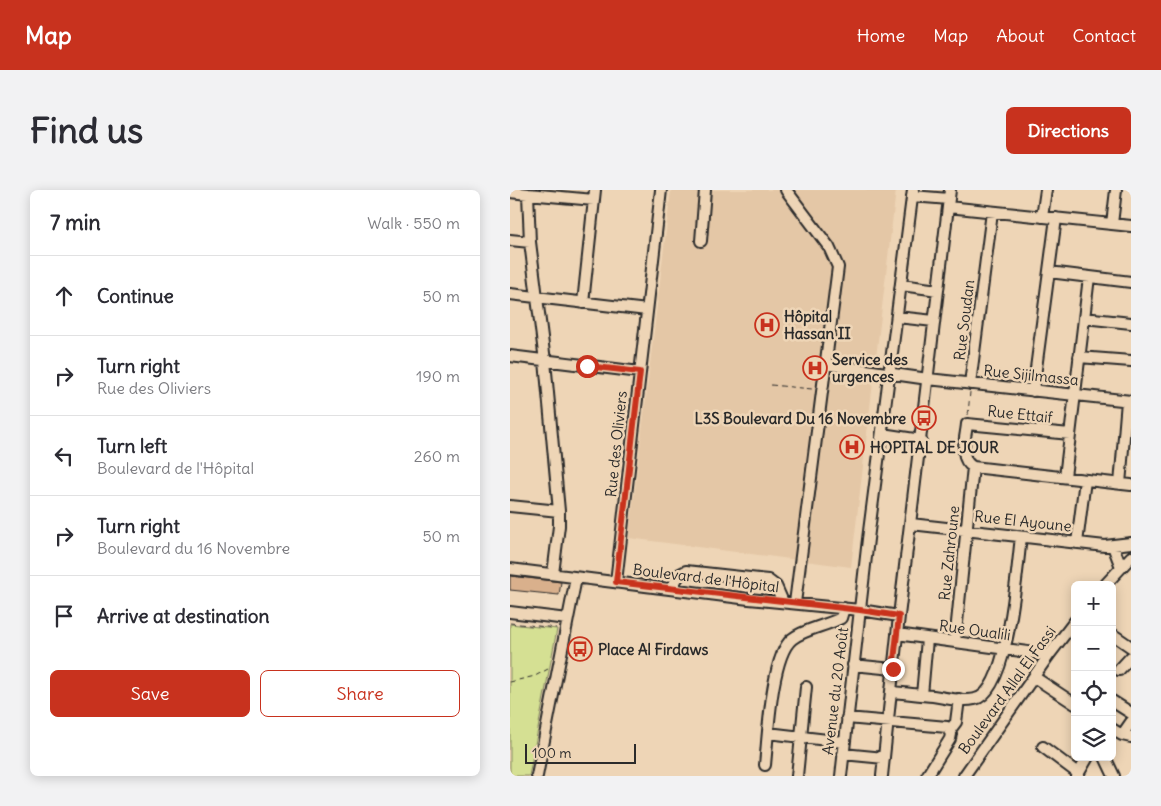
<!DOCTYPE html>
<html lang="en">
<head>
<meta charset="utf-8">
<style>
  body { margin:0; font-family:Delius,sans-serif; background:#f2f2f3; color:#2b2b33 }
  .controls { position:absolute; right:15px; bottom:15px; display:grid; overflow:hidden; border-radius:8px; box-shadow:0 2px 12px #0003 }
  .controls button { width:45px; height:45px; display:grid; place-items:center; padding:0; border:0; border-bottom:1px solid #e1e1e2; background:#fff; color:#2b2b33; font:25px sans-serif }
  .scale { position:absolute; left:15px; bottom:12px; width:111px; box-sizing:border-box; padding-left:5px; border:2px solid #2b2b2b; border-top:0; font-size:14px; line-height:18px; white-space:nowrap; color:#2b2b2b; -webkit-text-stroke:4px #eed5b6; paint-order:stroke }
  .stop { position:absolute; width:15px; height:15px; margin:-11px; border:4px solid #c8321e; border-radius:50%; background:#fff }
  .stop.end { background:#c8321e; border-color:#fff; box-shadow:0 1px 5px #0008 }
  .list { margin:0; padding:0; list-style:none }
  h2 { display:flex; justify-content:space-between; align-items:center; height:65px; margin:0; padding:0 20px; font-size:21px }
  h2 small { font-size:16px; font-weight:400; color:#7c7c81 }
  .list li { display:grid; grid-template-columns:32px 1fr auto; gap:15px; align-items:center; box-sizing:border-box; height:80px; padding:0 20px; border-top:1px solid #e1e1e2 }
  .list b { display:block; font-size:19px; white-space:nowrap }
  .list p { margin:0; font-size:16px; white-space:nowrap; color:#7c7c81 }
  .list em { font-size:16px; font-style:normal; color:#7c7c81 }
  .actions { display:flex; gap:10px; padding:15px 20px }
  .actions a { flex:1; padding:11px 0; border:1px solid #c8321e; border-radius:8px; text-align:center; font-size:18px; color:#c8321e }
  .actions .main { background:#c8321e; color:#fff }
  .icon { flex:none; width:28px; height:28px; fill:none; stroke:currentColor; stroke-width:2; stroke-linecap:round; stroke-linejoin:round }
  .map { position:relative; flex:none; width:621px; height:586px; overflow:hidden; border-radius:8px }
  header { display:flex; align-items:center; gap:30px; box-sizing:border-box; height:70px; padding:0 25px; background:#c8321e; color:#fff }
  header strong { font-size:24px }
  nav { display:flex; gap:28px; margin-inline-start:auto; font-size:18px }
  .intro { display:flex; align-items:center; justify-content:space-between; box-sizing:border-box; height:120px; padding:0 30px }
  h1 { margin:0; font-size:35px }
  .button { padding:12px 22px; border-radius:8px; background:#c8321e; color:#fff; font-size:18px; font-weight:700 }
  main { display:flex; gap:30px; padding:0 30px }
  aside { flex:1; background:#fff; border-radius:8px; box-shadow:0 2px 12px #0003 }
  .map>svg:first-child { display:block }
  .built { fill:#e4c7a6 }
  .green { fill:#d5e093; stroke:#80865f }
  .building { fill:#d9b08c; stroke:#2b2b2b }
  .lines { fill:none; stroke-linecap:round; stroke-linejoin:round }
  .minor-casing { stroke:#2b2b2b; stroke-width:14 }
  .path { stroke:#2b2b2b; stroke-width:1; stroke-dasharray:5 4; stroke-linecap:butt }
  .minor { stroke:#eed5b6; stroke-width:10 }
  .route { stroke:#c8321e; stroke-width:6 }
  .labels { text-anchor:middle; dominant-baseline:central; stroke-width:5; stroke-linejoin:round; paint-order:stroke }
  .poi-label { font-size:15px; font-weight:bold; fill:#2b2b2b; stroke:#eed5b6; text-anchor:start }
  .street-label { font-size:15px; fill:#2b2b2b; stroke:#eed5b6 }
</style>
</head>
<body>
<header>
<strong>Map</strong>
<nav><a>Home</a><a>Map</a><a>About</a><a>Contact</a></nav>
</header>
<div class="intro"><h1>Find us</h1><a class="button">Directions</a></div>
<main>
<aside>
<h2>7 min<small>Walk · 550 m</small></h2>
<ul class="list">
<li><svg class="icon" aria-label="ahead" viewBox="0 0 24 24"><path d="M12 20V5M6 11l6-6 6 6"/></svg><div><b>Continue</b></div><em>50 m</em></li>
<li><svg class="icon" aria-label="right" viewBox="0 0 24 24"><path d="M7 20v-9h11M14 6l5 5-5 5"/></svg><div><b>Turn right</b><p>Rue des Oliviers</p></div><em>190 m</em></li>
<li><svg class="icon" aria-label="left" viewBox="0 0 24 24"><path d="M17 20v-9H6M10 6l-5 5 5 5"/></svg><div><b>Turn left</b><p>Boulevard de l'Hôpital</p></div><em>260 m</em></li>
<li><svg class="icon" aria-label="right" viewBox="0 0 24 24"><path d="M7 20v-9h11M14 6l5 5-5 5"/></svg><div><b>Turn right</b><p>Boulevard du 16 Novembre</p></div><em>50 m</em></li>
<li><svg class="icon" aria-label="arrive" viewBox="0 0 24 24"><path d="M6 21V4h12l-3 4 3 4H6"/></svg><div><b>Arrive at destination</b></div></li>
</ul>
<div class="actions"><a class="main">Save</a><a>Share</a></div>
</aside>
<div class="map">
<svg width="621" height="586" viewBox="0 0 621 586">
  <rect width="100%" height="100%" fill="#eed5b6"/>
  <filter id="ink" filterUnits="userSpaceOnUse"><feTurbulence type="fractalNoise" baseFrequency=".02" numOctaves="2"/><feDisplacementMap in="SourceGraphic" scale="10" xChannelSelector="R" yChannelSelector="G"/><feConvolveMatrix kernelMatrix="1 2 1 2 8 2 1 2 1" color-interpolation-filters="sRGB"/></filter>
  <g filter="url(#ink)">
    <path class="built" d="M161,0H386L341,377L119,348Z"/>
    <path class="green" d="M0,434L47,439L19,586H0Z"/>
    <path class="building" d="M0,386L51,392L49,405L0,400Z"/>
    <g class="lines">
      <g class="minor-casing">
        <path id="minor" d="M276,0L319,57L328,77L285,413
          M0,2L18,4L20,52L35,171L49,321V336L43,384
          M18,4L84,10
          M402,6L439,9
          M438,17L621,36
          M532,27L536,0
          M602,34L606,0
          M0,50L20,52
          M191,51L195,0
          M539,82L621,92
          M391,95L428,100
          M0,104L137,120
          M73,113L85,0
          M387,127L424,131
          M574,128L621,133
          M0,166L130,182
          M569,167L621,171
          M321,175L418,189L621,211
          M460,194L482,22
          M523,201L546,28
          M372,244L411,250
          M560,244L457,234C456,247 448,269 463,277L621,295
          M555,287L579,87
          M610,294L617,211
          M0,316L49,321
          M401,334L595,356L621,353
          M567,353L575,290
          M603,356L611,377
          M0,379L239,409L350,420L389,426
          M106,392L151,0
          M595,395L621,367
          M161,398L170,384L176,381L258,390L266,396L273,412
          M0,422L57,429
          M387,444L539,465
          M602,444L621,457
          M445,452L463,277
          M343,475L383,479
          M609,480L621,467
          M524,487L565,514
          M381,502C395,503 409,505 423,506C436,508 452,512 465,509C499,502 507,377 511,347
          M412,505L417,449
          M602,511L621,523
          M337,528L437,537L441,544L440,549L417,586
          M602,539L612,545L621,547
          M440,540L446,532L449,509
          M258,543L334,552
          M612,545L621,532
          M533,557L569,584
          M333,564L374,568
          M595,567L604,586
          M255,575C258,547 261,466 282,449C294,439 316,436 331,428L334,418
          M27,586L66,388
          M287,586L296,497
          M331,586L358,349L403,0
          M372,586L389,426L440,0
          M454,586L539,465L565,431
          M567,586L578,567"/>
      </g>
      <path class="path" d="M261,195L302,199
        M458,225L460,202
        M0,433L46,438
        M0,492L25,486L38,479"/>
      <use href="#minor" class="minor"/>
    </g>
  </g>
  <g class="lines" filter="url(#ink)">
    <path class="route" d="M77,176L130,182L106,392L350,420L389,426L383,479"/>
  </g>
  <defs>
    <g id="hospital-ring" transform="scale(1.25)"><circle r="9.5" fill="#eed5b6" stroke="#c8321e" stroke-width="1.5"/><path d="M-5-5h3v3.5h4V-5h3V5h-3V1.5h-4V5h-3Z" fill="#c8321e"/></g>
    <g id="bus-ring" transform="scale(1.25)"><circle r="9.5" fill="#eed5b6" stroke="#c8321e" stroke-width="1.5"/><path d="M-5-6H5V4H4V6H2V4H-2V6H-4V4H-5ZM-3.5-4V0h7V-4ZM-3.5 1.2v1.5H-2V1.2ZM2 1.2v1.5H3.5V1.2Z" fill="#c8321e"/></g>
  </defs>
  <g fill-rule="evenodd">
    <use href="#hospital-ring" x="257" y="135"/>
    <use href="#hospital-ring" x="305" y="178"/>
    <use href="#bus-ring" x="414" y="228"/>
    <use href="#hospital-ring" x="342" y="257"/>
    <use href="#bus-ring" x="70" y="459"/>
  </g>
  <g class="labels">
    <g class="poi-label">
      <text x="274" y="126">Hôpital<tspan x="274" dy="17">Hassan II</tspan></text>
      <text x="322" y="169">Service des<tspan x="322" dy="17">urgences</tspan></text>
      <text x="396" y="228" text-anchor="end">L3S Boulevard Du 16 Novembre</text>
      <text x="360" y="257">HOPITAL DE JOUR</text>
      <text x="88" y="459">Place Al Firdaws</text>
    </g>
    <g class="street-label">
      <text transform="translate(454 130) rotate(-83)">Rue Soudan</text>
      <text transform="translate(521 185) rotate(6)">Rue Sijilmassa</text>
      <text transform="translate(510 224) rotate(6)">Rue Ettaif</text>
      <text transform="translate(106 254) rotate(-84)">Rue des Oliviers</text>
      <text transform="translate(513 331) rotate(6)">Rue El Ayoune</text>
      <text transform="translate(439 363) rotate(-84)">Rue Zahroune</text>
      <text transform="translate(196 388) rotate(7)">Boulevard de l'Hôpital</text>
      <text transform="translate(465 440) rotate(8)">Rue Oualili</text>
      <text transform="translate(497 500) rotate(-54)">Boulevard Allal El Fassi</text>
      <text transform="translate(325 501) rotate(-83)">Avenue du 20 Août</text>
    </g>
  </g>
</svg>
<div class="controls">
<button>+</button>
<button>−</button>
<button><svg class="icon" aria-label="locate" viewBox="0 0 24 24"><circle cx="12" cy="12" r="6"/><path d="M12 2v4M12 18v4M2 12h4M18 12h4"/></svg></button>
<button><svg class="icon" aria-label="layers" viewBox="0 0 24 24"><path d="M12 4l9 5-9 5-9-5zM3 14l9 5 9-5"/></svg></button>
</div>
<div class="scale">100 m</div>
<div class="stop" style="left:77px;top:176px"></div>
<div class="stop end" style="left:383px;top:479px"></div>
</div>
</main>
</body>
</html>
